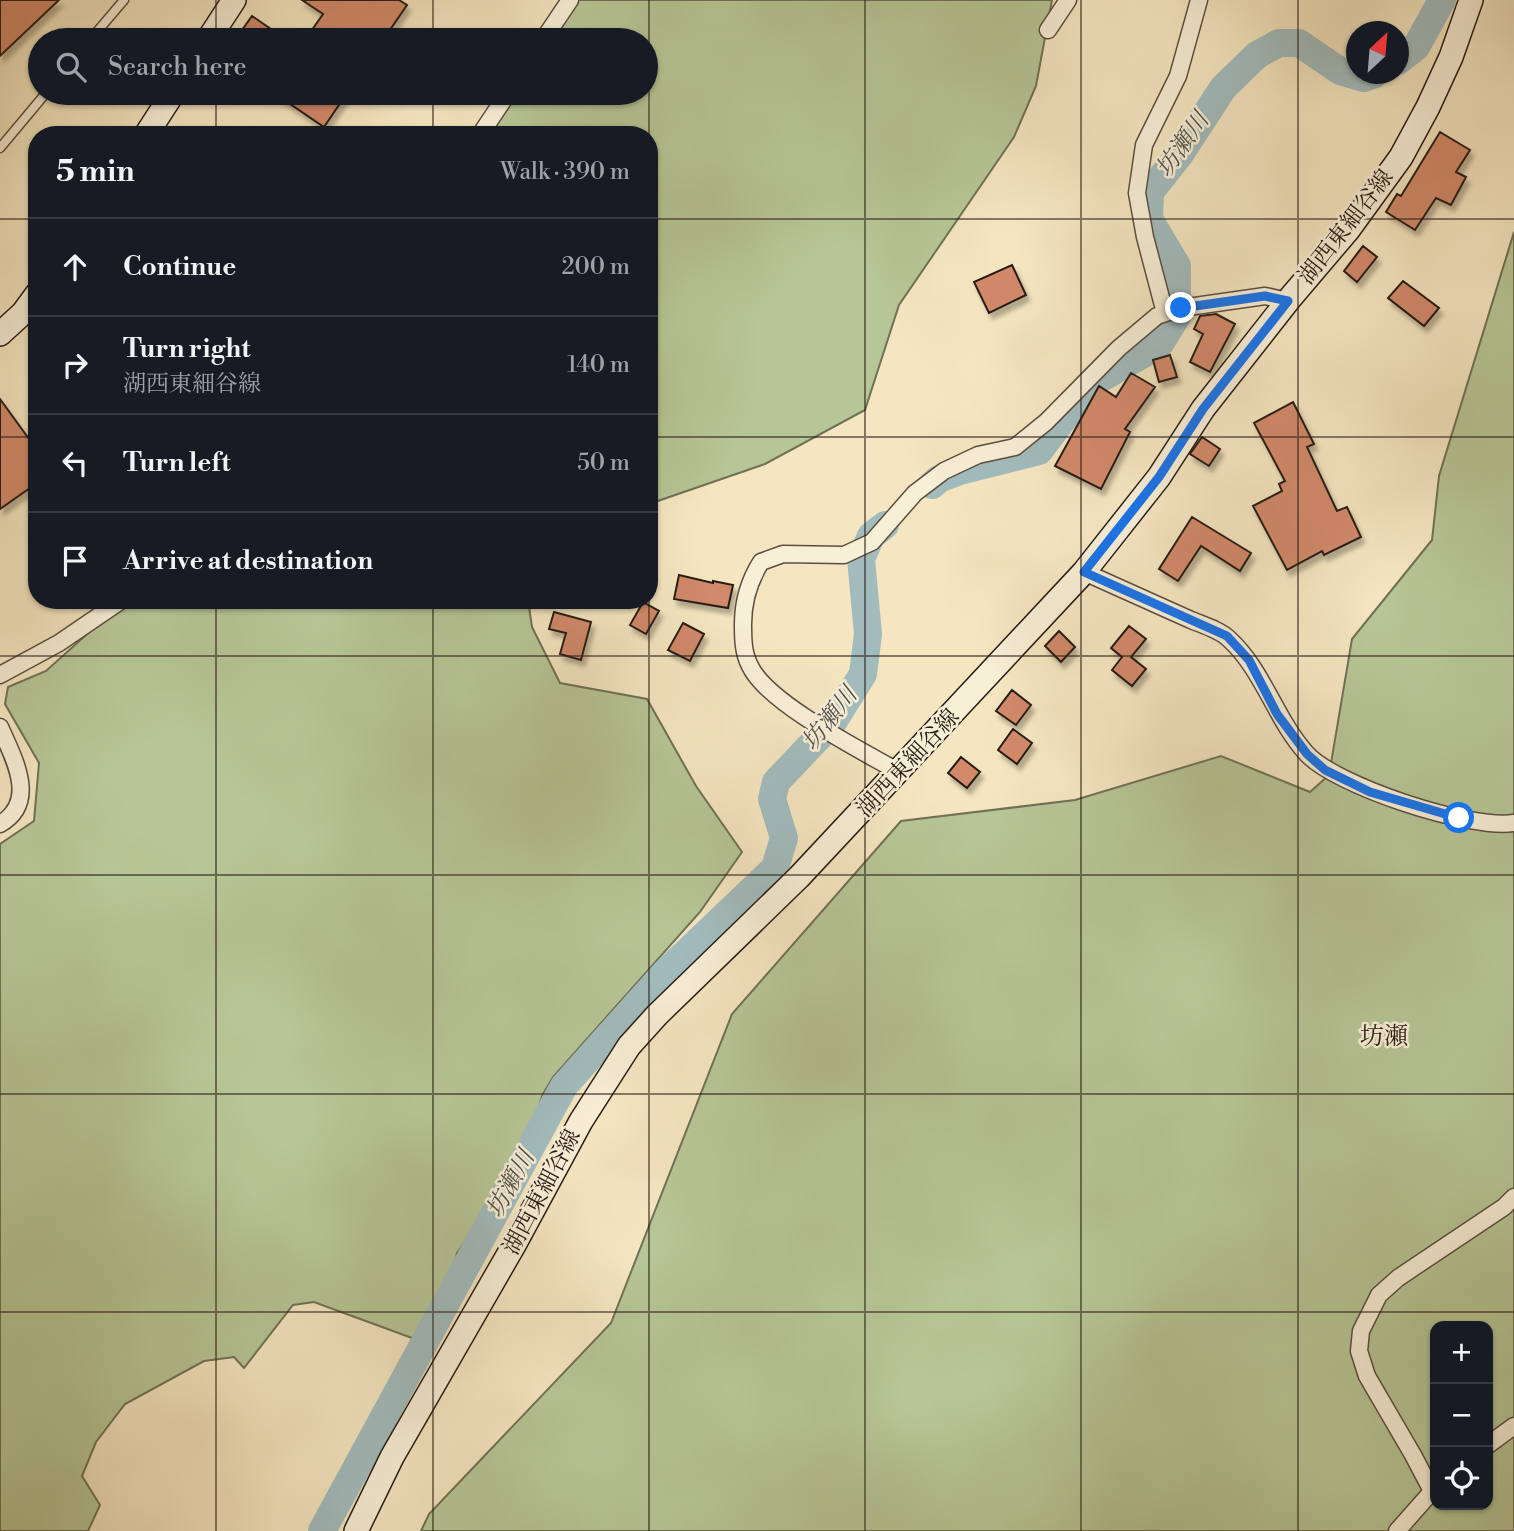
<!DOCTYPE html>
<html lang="en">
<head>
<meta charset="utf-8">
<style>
  body { margin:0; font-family:"Libre Bodoni","Noto Serif JP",serif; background:#242831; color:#f1f3f6 }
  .controls { position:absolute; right:21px; bottom:21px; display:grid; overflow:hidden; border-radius:14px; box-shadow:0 2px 5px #0004 }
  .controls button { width:63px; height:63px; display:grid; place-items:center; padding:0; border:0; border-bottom:2px solid #363941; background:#171b24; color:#f1f3f6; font:35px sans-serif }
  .compass { position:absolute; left:1346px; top:21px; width:63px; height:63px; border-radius:50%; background:#171b24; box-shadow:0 2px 5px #0004; rotate:26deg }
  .stop { position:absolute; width:21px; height:21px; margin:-16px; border:5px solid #1a73e8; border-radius:50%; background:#fff }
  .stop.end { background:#1a73e8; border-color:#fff; box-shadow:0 2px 7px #0008 }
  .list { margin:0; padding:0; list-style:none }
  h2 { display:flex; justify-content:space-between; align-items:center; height:91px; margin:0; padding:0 28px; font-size:30px }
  h2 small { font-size:23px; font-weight:400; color:#9ea1a6 }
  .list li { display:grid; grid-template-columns:46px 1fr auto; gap:21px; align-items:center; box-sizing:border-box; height:98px; padding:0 28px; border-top:2px solid #363941 }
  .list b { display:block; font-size:26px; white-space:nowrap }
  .list p { margin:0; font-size:23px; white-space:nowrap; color:#9ea1a6 }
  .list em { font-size:23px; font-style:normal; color:#9ea1a6 }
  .icon { flex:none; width:38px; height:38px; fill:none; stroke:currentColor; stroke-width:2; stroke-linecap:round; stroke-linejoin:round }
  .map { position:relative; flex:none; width:1514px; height:1531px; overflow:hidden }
  .search { position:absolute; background:#171b24; box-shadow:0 2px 5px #0004; left:28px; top:28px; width:630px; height:77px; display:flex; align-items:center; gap:18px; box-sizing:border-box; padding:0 24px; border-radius:38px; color:#9ea1a6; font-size:26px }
  .panel { position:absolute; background:#171b24; box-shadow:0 2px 5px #0004; left:28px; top:126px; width:630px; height:483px; border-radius:28px }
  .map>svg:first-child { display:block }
  .green { fill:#b7c696; stroke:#707156; stroke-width:2; fill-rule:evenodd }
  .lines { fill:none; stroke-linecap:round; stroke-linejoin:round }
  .river { stroke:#a2bcbe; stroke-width:28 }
  .building { fill:#d1896b; stroke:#281c16; stroke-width:2; filter:url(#shadow) }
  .lane-casing { stroke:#5b4e41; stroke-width:11 }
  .street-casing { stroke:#5b4e41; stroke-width:19 }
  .secondary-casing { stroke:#281c16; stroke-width:26 }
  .lane { stroke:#f8efd7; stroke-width:8 }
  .street { stroke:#f8efd7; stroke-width:16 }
  .secondary { stroke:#f8efd7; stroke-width:23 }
  .route { stroke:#1a73e8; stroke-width:9 }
  .grid { fill:none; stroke:#281c16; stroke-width:2; stroke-opacity:0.55 }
  .labels { text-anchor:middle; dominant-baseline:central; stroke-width:5; stroke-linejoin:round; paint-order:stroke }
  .street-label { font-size:23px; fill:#281c16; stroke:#f8efd7 }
  .water-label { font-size:24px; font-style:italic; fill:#535451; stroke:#f8efd7 }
  .neighbourhood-label { font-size:24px; fill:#281c16; stroke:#f8efd7 }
</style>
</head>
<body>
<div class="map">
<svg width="1514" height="1531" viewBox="0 0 1514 1531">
  <defs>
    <filter id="shadow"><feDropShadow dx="3.5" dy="6" stdDeviation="2" flood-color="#0004"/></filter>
  </defs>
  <rect width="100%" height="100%" fill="#f5e6c1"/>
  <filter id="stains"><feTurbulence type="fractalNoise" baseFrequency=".00286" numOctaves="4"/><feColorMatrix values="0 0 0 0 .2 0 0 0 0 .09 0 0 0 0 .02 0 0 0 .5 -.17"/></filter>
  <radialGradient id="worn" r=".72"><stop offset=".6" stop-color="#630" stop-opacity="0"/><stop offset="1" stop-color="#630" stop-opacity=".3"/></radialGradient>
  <path class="green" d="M570,0H1052L1036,86L1014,137L899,305L865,410L765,464L649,504V135H480L508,93H646V40H543Z
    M1514,232V1531H421L429,1514L611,1323L732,1014L901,821L1075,800L1221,756L1310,792L1329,775L1352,639L1432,540L1439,476ZM1435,1326H1488V1505H1435Z
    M125,600H528L532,627L560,683L647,699L696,786L742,852L700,912L553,1077L543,1094L528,1138L509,1166L479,1223L457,1253L452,1274L428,1321L412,1338L314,1302L293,1305L244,1368L234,1357L204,1361L125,1404L96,1442L82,1476L100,1505L88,1531H0V844L34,821L39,763L5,704L8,687L46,671Z"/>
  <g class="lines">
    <path class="river" d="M1398,61L1416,47L1442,0
      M932,485L939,479L960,471L1039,451L1089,385L1159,345L1177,316V266L1149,219L1150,192L1180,154L1223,88L1257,55L1279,43H1299L1340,71L1364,78L1375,74
      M322,1531L564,1086L665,973L775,868L784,838L772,799L776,782L833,722L863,674L868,634L861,559L871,536L885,525"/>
  </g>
  <path class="building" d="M0,0H59L0,56Z
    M302,0H399L407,5L383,40H305L323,14Z
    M252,16L287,40H235Z
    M274,93H347L324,127Z
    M1440,132L1470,150L1456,172L1466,177L1451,205L1436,198L1415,230L1386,212L1397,194L1401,196Z
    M1363,246L1377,257L1357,282L1344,271Z
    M1012,265L1026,295L989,313L974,282Z
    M1403,281L1439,308L1424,326L1388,298Z
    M1216,314L1235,324L1210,372L1190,362L1203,334L1194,329L1200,316Z
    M1170,355L1177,377L1159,382L1153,360Z
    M1131,373L1155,387L1125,429L1130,432L1101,489L1055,466L1099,386L1116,397Z
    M0,399L37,450V483L0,509Z
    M1293,402L1314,444L1307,447L1337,511L1347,507L1361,537L1324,555L1322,551L1287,570L1253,506L1282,491L1279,484L1285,481L1254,423Z
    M1202,437L1220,449L1209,466L1190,454Z
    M1192,517L1251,553L1240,571L1201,546L1178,581L1159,569Z
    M679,575L713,583V581L733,585L728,608L674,599Z
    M643,602L659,611L646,634L630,625Z
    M554,612L591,622L581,660L560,654L566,633L549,629Z
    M683,623L704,634L690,661L668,650Z
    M1129,626L1146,639L1131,657L1146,669L1132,686L1112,670L1122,657L1111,648Z
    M1059,631L1075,647L1061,662L1045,646Z
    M1012,690L1031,705L1016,725L996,711Z
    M1013,729L1032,743L1017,764L998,750Z
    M961,757L980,772L967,788L948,773Z"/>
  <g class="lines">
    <g class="lane-casing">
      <path id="lane" d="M90,40L124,0
        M0,148L46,93"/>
    </g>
    <g class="street-casing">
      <path id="street" d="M1048,30L1068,0
        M543,40L570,0
        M480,135L508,93
        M1165,313L1145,237L1137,193L1144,145L1178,76L1199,0
        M1084,572C1120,588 1156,604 1191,620C1203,625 1220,630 1229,639C1263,670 1275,718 1306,753C1335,786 1471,830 1514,823
        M0,675L59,643L122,600
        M0,727C13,757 39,802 0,824
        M899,772C862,751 767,703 750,666C743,653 743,638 743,624C743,602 749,581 761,562L783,554L844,555L872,542L915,493L944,471L978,455L1015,447L1046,422L1119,348L1157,316L1181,308L1265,296L1288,301
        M1488,1445L1514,1426
        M1432,1491L1413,1455L1367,1376L1359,1351L1361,1331L1379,1295L1398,1278L1504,1207L1514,1197
        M1397,1531L1435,1488"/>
    </g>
    <g class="secondary-casing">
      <path id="secondary" d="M208,40L234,0
        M146,135L173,93
        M0,334L23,313L37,294
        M356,1531L392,1457L514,1245L581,1121L629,1046L657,1015L799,877L1084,572L1159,477L1203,409L1291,297L1348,230L1401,157L1428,107L1451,57L1471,0"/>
    </g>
    <use href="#lane" class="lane"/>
    <use href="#street" class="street"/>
    <use href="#secondary" class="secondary"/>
  </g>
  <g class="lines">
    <path class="route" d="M1181,308L1265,296L1288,301L1203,409L1159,477L1084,572L1227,636L1249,660L1277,714L1307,754L1325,770L1370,792L1459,818"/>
  </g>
  <path class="grid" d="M216,0V40M433,0V40M649,0V135M865,0V1531M1081,0V1531M1298,0V1531M216,93V135M433,93V135M0,219H37M649,219H1514M0,437H37M649,437H1514M216,600V1531M433,600V1531M649,600V1531M0,656H1514M0,875H1514M0,1094H1514M0,1312H1514"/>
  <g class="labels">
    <g class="street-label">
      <text transform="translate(1346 227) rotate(-52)">湖西東細谷線</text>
      <text transform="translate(908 763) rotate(-47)">湖西東細谷線</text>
      <text transform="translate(542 1192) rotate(-62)">湖西東細谷線</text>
    </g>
    <g class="water-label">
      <text transform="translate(1183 145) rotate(-55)">坊瀬川</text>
      <text transform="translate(830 719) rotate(-52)">坊瀬川</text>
      <text transform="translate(511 1184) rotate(-61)">坊瀬川</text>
    </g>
    <g class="neighbourhood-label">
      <text x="1384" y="1037">坊瀬</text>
    </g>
  </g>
  <rect width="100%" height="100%" filter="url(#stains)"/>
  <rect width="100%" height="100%" fill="url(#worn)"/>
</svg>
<div class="controls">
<button>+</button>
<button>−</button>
<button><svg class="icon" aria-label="locate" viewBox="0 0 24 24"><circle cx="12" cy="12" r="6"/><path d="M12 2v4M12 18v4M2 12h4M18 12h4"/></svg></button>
</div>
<svg class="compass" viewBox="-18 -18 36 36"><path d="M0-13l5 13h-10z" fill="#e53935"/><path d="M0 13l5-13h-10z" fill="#9ea1a6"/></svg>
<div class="stop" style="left:1459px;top:818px"></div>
<div class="stop end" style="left:1181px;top:308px"></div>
<div class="search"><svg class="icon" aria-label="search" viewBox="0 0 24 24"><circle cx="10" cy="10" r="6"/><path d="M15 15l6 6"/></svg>Search here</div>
<section class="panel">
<h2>5 min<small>Walk · 390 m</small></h2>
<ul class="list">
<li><svg class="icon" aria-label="ahead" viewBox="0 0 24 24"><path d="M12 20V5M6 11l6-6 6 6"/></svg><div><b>Continue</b></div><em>200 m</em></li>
<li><svg class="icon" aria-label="right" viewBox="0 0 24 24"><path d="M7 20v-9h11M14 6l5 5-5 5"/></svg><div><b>Turn right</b><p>湖西東細谷線</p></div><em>140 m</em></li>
<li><svg class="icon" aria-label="left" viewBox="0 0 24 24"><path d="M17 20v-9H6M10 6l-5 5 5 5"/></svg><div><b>Turn left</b></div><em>50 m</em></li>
<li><svg class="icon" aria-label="arrive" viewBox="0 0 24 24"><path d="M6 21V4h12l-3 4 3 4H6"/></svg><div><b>Arrive at destination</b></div></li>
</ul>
</section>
</div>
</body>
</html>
